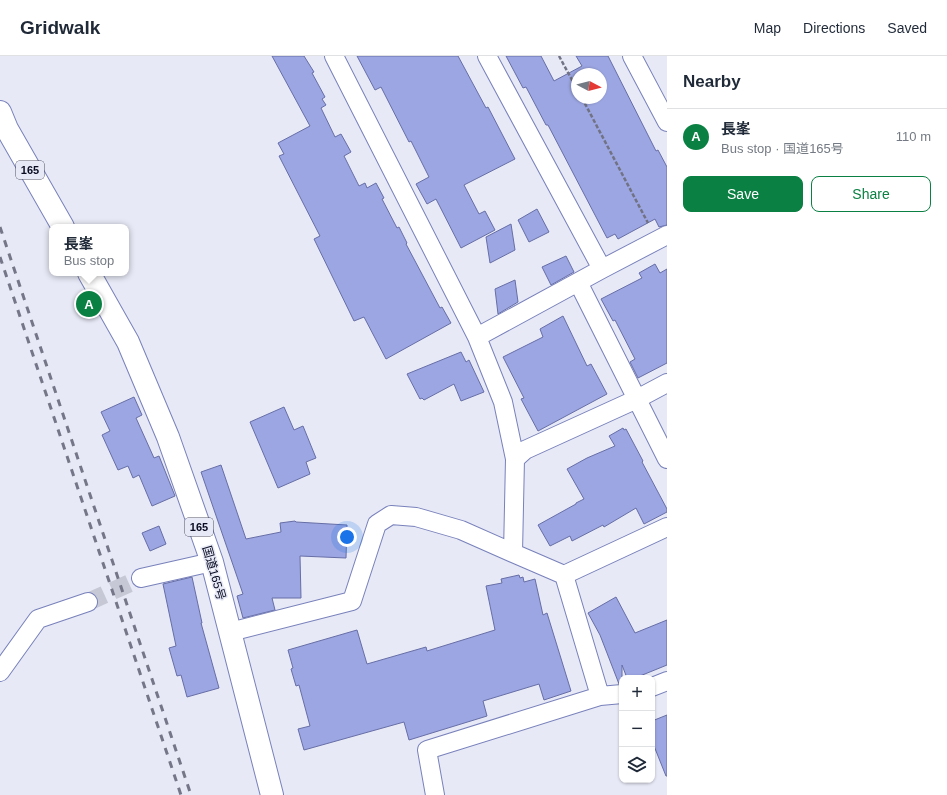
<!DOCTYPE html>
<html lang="en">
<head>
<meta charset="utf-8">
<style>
  body { margin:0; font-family:Helvetica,"Noto Sans JP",sans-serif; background:#f6f6f7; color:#1f2937 }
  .controls { position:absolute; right:12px; bottom:12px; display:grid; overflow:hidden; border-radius:8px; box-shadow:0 1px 3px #0004 }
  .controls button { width:36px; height:36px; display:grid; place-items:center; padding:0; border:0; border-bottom:1px solid #e0e1e3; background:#fff; color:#1f2937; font:20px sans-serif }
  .compass { position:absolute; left:571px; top:12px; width:36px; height:36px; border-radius:50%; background:#fff; box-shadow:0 1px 3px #0004; rotate:97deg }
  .you { position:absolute; left:347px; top:481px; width:14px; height:14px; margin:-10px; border:3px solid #fff; border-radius:50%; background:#1a73e8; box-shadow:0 0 0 6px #1a73e833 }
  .badge { display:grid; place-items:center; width:26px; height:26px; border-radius:50%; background:#0b8043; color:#fff; font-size:13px; font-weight:700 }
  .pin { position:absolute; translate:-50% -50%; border:2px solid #fff; box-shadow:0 1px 4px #0006 }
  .popup { position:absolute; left:49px; top:168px; width:80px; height:52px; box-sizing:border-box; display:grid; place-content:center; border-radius:8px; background:#fff; filter:drop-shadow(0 1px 3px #0005); font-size:13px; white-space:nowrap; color:#747a83 }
  .popup b { font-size:15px; color:#1f2937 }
  .popup::after { content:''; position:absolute; left:50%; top:100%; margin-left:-8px; border:8px solid transparent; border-top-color:#fff }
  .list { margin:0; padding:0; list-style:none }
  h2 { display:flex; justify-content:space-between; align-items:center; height:52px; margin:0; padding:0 16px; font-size:17px }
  h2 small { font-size:13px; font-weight:400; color:#747a83 }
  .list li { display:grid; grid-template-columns:26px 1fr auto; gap:12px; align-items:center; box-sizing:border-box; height:56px; padding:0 16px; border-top:1px solid #e0e1e3 }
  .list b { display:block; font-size:15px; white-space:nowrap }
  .list p { margin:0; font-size:13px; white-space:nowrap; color:#747a83 }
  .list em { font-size:13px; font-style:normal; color:#747a83 }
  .actions { display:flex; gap:8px; padding:12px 16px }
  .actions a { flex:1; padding:9px 0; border:1px solid #0b8043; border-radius:8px; text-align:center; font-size:14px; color:#0b8043 }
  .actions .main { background:#0b8043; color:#fff }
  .icon { flex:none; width:22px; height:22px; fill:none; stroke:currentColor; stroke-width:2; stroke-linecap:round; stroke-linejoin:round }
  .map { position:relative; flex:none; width:667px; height:739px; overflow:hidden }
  header { display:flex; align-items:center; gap:24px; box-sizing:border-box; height:56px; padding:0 20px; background:#fff; border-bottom:1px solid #e0e1e3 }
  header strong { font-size:19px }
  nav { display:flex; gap:22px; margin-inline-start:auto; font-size:14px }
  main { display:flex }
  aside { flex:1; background:#fff }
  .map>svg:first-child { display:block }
  .building { fill:#9ca6e2; stroke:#666ea6; fill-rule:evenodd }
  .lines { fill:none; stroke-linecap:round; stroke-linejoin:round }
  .street-tunnel { stroke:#c6c8d6; stroke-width:18; stroke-dasharray:18 9; stroke-linecap:butt }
  .street-casing { stroke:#7881bb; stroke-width:20 }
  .highway-casing { stroke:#7881bb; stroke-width:24 }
  .path { stroke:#717384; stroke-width:2.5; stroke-dasharray:4 2; stroke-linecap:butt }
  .street { stroke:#fff; stroke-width:18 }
  .highway { stroke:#fff; stroke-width:22 }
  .rail { stroke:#757788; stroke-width:3; stroke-dasharray:7 7; stroke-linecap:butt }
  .labels { text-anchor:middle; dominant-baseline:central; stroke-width:3; stroke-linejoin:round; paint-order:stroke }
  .shield { fill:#e7e9f6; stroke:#4c4e60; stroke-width:1 }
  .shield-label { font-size:11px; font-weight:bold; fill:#090b20 }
  .street-label { font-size:12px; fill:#090b20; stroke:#e7e9f6 }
</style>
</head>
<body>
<header>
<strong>Gridwalk</strong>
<nav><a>Map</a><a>Directions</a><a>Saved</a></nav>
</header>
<main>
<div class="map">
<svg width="667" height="739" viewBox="0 0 667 739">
  <rect width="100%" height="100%" fill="#e7e9f6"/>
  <path class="building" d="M272,0H304L314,16L312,17L325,41L322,43L326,49L321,52L335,81L341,78L351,96L344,100L359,130L365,127L367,132L376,127L384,142L382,143L397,172L399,171L407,187L406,188L440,252L442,251L451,267L386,303L364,261L354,265L314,183L320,180L279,100L284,98L278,87L310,70Z
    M357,0H458L486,52L488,51L515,103L464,129L479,158L485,155L495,174L461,192L436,143L427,148L416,128L429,121L411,85L409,86L381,31L375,34Z
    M506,0H541L554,25L582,10L576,0H608L656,95L658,94L667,111V169L659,171L655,163L618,183L615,178L607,182L548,69H546L526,31L523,32ZM577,18H601V42H577Z
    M537,153L549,176L529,186L518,164Z
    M511,168L515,194L490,207L486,181Z
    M566,200L574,216L551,229L542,211Z
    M655,208L660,217L667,213V307L638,322L630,306L635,303L615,264L613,265L601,243L642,222L639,217Z
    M515,224L518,246L498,258L495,233Z
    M563,260L587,310L591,308L607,338L538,375L521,343L524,342L503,301L543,281L540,273Z
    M461,296L466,306L469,304L484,336L461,345L454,328L424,344L422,342L420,343L407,318Z
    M134,341L142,359L136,362L154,402L159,400L175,440L152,450L139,419L133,422L128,410L118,414L102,379L110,375L101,356Z
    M284,351L294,374L303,370L316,402L306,406L310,418L278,432L250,366Z
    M623,372L624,374L626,373L643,405L642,406L667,453V456L644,468L636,452L604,471L603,469L572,485L570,480L550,490L538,469L576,448V447L584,443L567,413L587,402L615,390L609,380Z
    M221,409L246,483L281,476L280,467L295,465L296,466L347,469L346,502L300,500L301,542H272L275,554L243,562L237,540L243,538L201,416Z
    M159,470L166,488L150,495L142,477Z
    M519,519L520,522L523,521L524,526L535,523L543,559L547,557L571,635L544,644L539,628L483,645L487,660L409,684L404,666L304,694L298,673L310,670L299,629L296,630L291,613L293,612L288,594L357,574L367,608L426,591L427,595L495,574L486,530L502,527L501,523Z
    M192,521L202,567H201L219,632L187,641L181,619L177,620L169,592L176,590L163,528Z
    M616,541L635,577L667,564V609L635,622H627L622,609V628H619L600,579L588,557Z
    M667,659V720H666L652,685V665Z"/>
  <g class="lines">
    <path class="street-tunnel" d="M88,546L141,522"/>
    <g class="street-casing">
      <path id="street" d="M334,0L477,281L503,346L515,403L525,394L637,343L667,327
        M487,0L602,213
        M632,0L667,66
        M578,226L667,403
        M477,281L602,213L667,179
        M513,497L564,519L667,471
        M564,519L600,640L622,638
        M141,522L212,506
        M230,576L352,545L377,468L391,459L416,461L461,474L513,497L515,403
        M0,616L38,563L88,546
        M652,631L667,625
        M435,739L427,694L600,640"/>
    </g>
    <g class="highway-casing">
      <path id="highway" d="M0,56L7,73L63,171
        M89,217L128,286L168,381L212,506L272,739"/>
    </g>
    <path class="path" d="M559,0L577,33
      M582,42L648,167"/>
    <use href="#street" class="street"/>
    <use href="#highway" class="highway"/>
    <path class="rail" d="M0,171L191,739
      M0,201L181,739"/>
  </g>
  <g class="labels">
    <g class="shield">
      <rect x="16" y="105" width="28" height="18" rx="3"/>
      <rect x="185" y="462" width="28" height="18" rx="3"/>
    </g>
    <g class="shield-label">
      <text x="30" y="114">165</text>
      <text x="199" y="471">165</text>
    </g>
    <g class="street-label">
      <text transform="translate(214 517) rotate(74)">国道165号</text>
    </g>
  </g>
</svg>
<div class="controls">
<button>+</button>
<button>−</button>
<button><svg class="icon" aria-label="layers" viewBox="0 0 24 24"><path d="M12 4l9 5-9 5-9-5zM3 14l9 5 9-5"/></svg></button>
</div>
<svg class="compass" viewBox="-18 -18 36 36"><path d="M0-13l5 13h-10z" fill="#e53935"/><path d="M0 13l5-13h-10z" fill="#747a83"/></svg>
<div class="you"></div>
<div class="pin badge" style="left:89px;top:248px">A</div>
<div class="popup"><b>長峯</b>Bus stop</div>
</div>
<aside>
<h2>Nearby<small></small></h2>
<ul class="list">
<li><span class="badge">A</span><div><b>長峯</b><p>Bus stop · 国道165号</p></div><em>110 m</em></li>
</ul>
<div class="actions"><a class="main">Save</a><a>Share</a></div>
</aside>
</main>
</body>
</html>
